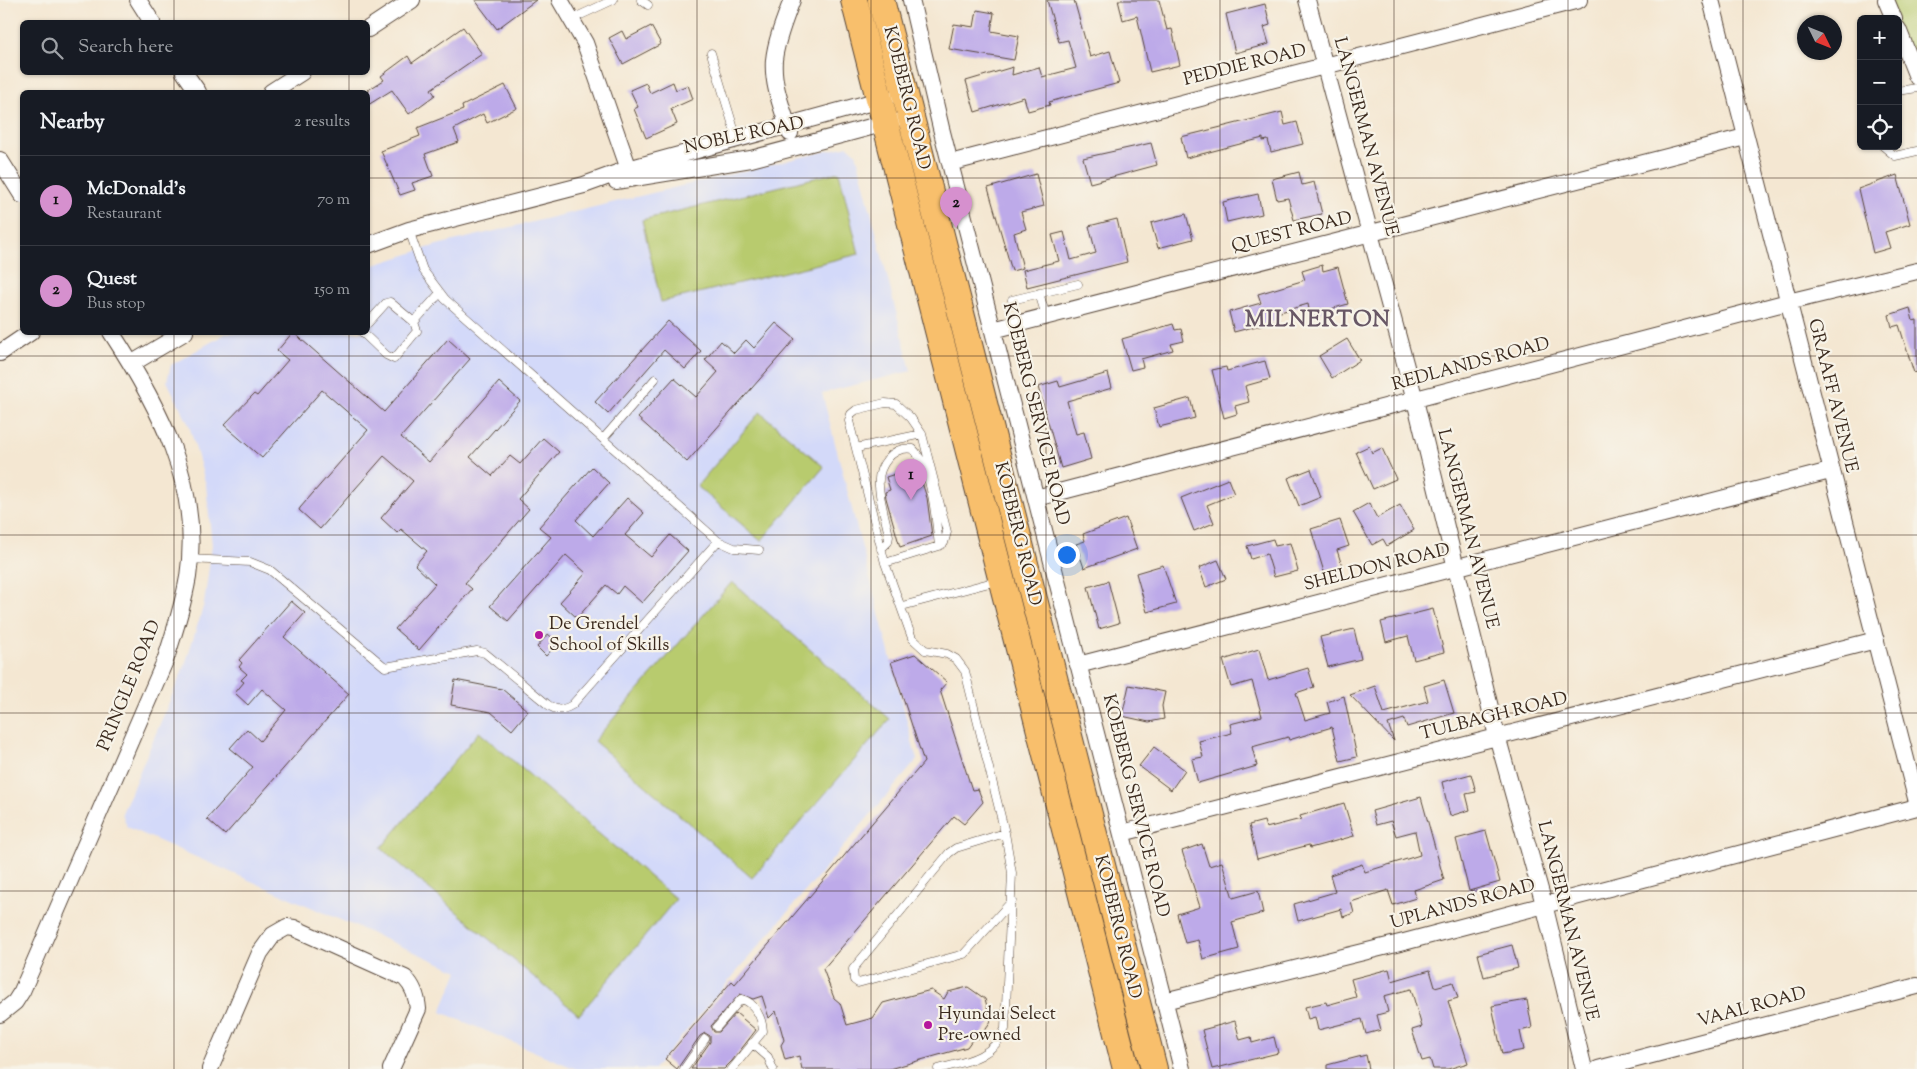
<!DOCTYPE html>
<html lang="en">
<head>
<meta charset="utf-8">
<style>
  body { margin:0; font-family:"Sorts Mill Goudy",serif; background:#242831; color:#f1f3f6 }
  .controls { position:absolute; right:15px; top:15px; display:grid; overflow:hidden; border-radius:8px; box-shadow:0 1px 4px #0004 }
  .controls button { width:45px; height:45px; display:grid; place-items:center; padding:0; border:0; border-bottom:1px solid #363941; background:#171b24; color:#f1f3f6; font:25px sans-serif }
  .compass { position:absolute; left:1797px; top:15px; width:45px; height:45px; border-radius:50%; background:#171b24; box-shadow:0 1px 4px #0004; rotate:133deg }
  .you { position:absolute; left:1066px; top:554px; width:18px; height:18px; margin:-12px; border:4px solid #fff; border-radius:50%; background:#1a73e8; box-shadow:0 0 0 8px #1a73e833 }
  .badge { display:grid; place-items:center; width:32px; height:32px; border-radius:50%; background:#d690ce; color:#111; font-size:16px; font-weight:700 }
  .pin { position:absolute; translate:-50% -41px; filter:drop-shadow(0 1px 2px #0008) }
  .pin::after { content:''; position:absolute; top:26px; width:18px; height:15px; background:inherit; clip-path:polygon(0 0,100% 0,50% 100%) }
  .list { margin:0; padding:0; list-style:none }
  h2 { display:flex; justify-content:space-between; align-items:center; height:65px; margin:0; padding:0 20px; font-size:21px }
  h2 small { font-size:16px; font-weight:400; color:#9ea1a6 }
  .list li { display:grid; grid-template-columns:32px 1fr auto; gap:15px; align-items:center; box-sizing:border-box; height:90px; padding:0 20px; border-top:1px solid #363941 }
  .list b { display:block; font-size:19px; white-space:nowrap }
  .list p { margin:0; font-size:16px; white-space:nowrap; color:#9ea1a6 }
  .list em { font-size:16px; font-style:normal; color:#9ea1a6 }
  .icon { flex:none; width:28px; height:28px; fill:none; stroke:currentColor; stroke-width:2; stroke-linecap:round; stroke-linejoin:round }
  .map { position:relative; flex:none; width:1917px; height:1069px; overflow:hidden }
  .search { position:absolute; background:#171b24; box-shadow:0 1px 4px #0004; left:20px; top:20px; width:350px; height:55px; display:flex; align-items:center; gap:12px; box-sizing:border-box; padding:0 18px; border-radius:8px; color:#9ea1a6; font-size:19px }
  .panel { position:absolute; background:#171b24; box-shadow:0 1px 4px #0004; left:20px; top:90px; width:350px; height:245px; border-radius:8px }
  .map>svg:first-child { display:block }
  .built { fill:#d3d9f9 }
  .green { fill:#b8cb6e; stroke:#7a7a46 }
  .building { fill:#bdaae9 }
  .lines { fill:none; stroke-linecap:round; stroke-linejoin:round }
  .service-casing { stroke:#574639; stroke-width:9 }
  .minor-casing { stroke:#574639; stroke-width:18 }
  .primary-casing { stroke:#574639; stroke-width:28 }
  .service { stroke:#fff; stroke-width:8 }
  .minor { stroke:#fff; stroke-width:16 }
  .primary { stroke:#f8bf6c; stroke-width:26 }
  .grid { fill:none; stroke:#3b2a1e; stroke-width:1; stroke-opacity:0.55 }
  .poi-dot { fill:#b5179e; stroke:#f7f3e8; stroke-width:2 }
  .labels { text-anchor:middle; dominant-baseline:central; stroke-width:4.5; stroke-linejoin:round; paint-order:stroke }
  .street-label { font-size:18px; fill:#3b2a1e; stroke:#f7f3e8 }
  .poi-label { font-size:18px; fill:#3b2a1e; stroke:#f7f3e8; text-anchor:start }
  .district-label { font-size:22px; font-weight:bold; letter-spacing:1px; fill:#685765; stroke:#f7f3e8 }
</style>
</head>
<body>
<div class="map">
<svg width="1917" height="1069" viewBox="0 0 1917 1069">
  <rect width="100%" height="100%" fill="#f7f3e8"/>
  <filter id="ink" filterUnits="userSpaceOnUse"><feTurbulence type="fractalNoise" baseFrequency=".02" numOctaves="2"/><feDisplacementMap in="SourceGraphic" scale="10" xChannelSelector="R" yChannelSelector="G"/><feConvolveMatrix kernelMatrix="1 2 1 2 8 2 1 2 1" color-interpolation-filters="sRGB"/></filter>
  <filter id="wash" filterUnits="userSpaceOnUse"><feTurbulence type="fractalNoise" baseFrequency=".0096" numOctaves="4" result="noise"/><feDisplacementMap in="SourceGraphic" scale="20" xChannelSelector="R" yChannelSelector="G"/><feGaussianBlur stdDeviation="1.12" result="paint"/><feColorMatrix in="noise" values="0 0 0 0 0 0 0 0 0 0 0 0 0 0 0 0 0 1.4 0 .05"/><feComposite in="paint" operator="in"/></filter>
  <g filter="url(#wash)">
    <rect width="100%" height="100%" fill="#f4e7d2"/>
    <path class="built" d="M848,146L856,153L911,371L822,393L917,760L654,1069H576L441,1012L458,971L127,827L122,813L185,665L204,604L212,545L206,485L189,425L167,381L171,365L227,333L368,332V267L437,245Z"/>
    <path class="green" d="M1886,0H1917V77Z
      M839,172L859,254L661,302L642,220Z
      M760,412L824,467L761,541L697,486Z
      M732,582L890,719L752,878L594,741Z
      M479,732L676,899L579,1015L381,848Z"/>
    <g id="blocks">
      <path class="building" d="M475,0H536L497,29Z
        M1047,0H1074L1090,57L1110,51L1119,83L1049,102L1050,105L1028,111L1024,97L975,112L966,81L1013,67L1012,75L1039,67L1042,77L1076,68L1068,40L1059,42Z
        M1118,0H1159L1167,30L1172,29L1180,65L1150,72L1137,16L1123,20Z
        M1265,4L1270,25L1264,27L1269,44L1235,53L1226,14Z
        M977,10L994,13L991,31L1019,36L1014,60L949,49L954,24L974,27Z
        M651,26L661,44L623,64L609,38L622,31L626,39Z
        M463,27L482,54L431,89L435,95L409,114L392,90L368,105V90L384,80L381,76L408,56L412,63Z
        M673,82L676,90L688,85L693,99L671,109L677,124L646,138L634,109L638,107L630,90L646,83L650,93Z
        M505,85L517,108L487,123L483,114L454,129L459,142L425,154L433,176L412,183L415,190L400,195L381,151L420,136L417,128L463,110L462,106Z
        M1282,112L1285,125L1297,122L1303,144L1271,152L1268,140L1263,141V138L1186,158L1181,137Z
        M1151,143L1157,165L1090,183L1083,158Z
        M1299,172L1302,185L1314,182L1322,214L1294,220L1288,198L1277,200L1272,179Z
        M1036,174L1044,206L1021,212L1026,229L1014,233L1023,268L1012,271L988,188Z
        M1897,175L1910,224L1885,232L1890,248L1873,253L1858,189Z
        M1258,194L1262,214L1227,222L1223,202Z
        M1186,214L1193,239L1158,248L1151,223Z
        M1117,219L1127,262L1027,287L1023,270L1059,261L1052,235L1064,232L1071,260L1096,253L1089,226Z
        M1322,265L1323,271L1338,267L1348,304L1310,315L1308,304L1277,313L1279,320L1234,332L1229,312L1261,303L1258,294L1305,280L1302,271Z
        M1910,308L1913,321L1917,320V372L1914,373L1899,325L1892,327L1889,315Z
        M668,321L701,351L685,369L664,350L608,414L595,402Z
        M776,323L795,339L687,462L638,418L674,378L696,397L718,372L705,360L721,341L734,353L746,340L754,348Z
        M1173,324L1175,330L1181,329L1184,341L1171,344L1173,350L1141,359L1143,367L1131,370L1122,339Z
        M293,332L384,412L448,339L470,359L401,437L429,462L499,382L520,401L470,457L492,476L510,456L520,464L543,438L559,452L518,499L529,509L465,583L472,589L419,650L395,629L435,584L415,565L427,551L401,529L397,533L381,518L413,481L384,456L320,529L299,510L300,508L368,430L322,390L262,458L224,425L254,394L257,396L288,360L277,351Z
        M1347,339L1360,360L1332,378L1319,356Z
        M1265,361L1270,379L1245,386L1249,402L1235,406L1237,414L1224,418L1212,370L1226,367L1227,371Z
        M1108,373L1112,388L1067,401L1076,434L1084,432L1091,459L1061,468L1038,387L1058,381L1060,387Z
        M1190,398L1195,418L1159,427L1154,408Z
        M1369,446L1372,453L1382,448L1396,479L1373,489L1356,452Z
        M592,467L609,483L576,520L593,536L627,498L644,513L625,535L651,557L670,535L688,551L642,603L623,586L617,594L606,585L577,618L560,602L586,573L566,555L508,621L490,606L551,537L539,527Z
        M917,467L927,498L932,536L900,547L886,498L885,492L890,490L886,477Z
        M1311,469L1321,497L1299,506L1288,478Z
        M1228,479L1234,494L1207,505L1214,523L1194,531L1181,498Z
        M1369,503L1377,518L1400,505L1414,530L1387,546L1383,539L1372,545L1353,512Z
        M1126,518L1137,549L1084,568L1076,544L1085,541L1083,534Z
        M1340,520L1349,546L1337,550L1342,566L1324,572L1311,529Z
        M1273,539L1275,546L1290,543L1298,571L1274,577L1267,554L1251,559L1247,546Z
        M1218,560L1226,579L1206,587L1199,568Z
        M1163,565L1176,604L1147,612L1136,573Z
        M1108,581L1119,623L1099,629L1088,587Z
        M291,601L305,613L284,637L349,694L225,835L207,819L253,767L230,748L247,729L260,741L286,710L262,689L248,705L235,693L244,682L241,680L247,674L239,667L242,663L239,660Z
        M1433,609L1444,652L1414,660L1408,636L1386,642L1381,622Z
        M1354,629L1361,659L1328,667L1320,637Z
        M548,634L558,643L546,656L537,647Z
        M1259,649L1268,680L1308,668L1314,687L1296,693L1305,720L1330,713L1327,702L1344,696L1357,757L1340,761L1332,727L1289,740L1288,737L1252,747L1257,766L1198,783L1192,759L1203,757L1199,741L1232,733L1230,724L1262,716L1252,681L1231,687L1223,660Z
        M915,654L947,682L940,690L972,790L978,789L983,802L964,824L954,816L823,969L834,998L840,1003L847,1025L873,1018L883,1003L931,990L944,999L948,992L968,987L985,999L991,1021L979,1038L972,1040L967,1047L889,1069H802L799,1056L785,1060L781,1045L784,1040L776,1011L769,1018L762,996L753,999L740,994L711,1026L714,1032H719L736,1013L756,1030L732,1061L724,1069H691L710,1042V1036L705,1033L700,1036L677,1069L665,1059L732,981L735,984L924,762L891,662Z
        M455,680L502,689L528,711L512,730L491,712L451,705Z
        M1444,680L1454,713L1407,727L1404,719L1388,724L1394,741L1350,695L1375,686L1384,713L1428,701L1424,686Z
        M1129,685L1165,692L1162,706L1164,719L1149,722L1122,716Z
        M1154,747L1185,770L1171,790L1139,766Z
        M1471,774L1476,792L1466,794L1470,810L1450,816L1442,782Z
        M1421,797L1444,880L1414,890L1416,898L1393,905L1388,890L1351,902L1354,913L1343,917L1341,909L1298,921L1294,904L1335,892L1330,875L1362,864L1365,872L1420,855L1415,831L1396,836L1391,821L1376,825L1372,811Z
        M1344,803L1354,836L1310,848L1309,845L1257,859L1249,825L1264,821L1266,828L1301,819L1300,816Z
        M1486,831L1500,882L1469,891L1456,839Z
        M1202,844L1209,866L1222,862L1233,898L1258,891L1263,913L1232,922L1239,949L1203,959L1198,940L1185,943L1177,914L1200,907L1182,851Z
        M1512,945L1518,968L1484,977L1478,954Z
        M1389,969L1392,981L1430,970L1435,987L1453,982L1458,998L1448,1001L1468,1063L1448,1069H1433L1430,1059L1422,1061L1412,1030L1422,1027L1411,989L1384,996L1388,1012L1377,1015L1381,1030L1366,1034L1362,1019L1318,1030L1315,1017L1308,1019L1305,1007L1326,1002L1327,1005L1356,997L1351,979Z
        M1527,1000L1532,1028L1520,1031L1524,1050L1502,1054L1492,1006Z
        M1235,1021L1240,1040L1251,1037L1252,1043L1274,1037L1278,1053L1212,1069L1202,1030Z
        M1366,1055L1369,1069H1327V1065Z"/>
    </g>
  </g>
  <g filter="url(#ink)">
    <use href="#blocks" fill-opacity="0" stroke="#574639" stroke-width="1"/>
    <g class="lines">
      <g class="service-casing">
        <path id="service" d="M641,0L648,5
          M572,19L613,0
          M711,53L737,139
          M1898,91L1917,88
          M1883,146L1895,156L1917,151
          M409,230L423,270L445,299L718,541L734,548L759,550
          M1039,293L1046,316
          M1012,300L1078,284
          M414,322L440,293
          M362,332L386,355L394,359L417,331L414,322L390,302L386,303L368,323
          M603,439L655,379
          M856,448L922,434
          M881,549L888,542L889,536C886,520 880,503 879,486C877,467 892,445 913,449C932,468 936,519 939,546
          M189,559L250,562L270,570L385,667L477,651L485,653L547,704C556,711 562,711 572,705L718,541
          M885,563L939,546L944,543L947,532L922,434L911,418L896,404L885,403L856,410L851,414L849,421L885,563L912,638L925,650L947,654L956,659L965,671L1005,833L1012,873L1005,1029C993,1058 965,1062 938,1069
          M902,606L997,581
          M1005,833L956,848L949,853L853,969L854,980L858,983L964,954L1012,901
          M717,1027L741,999C755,1002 762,1018 763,1031L732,1069
          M752,1043L768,1057L773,1069
          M684,1069L705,1039"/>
      </g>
      <g class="minor-casing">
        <path id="minor" d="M138,0L152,22
          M560,0L585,43L632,178
          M911,0L941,128L1182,1069
          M1307,0L1415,400L1497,736L1544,904L1584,1069
          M1711,0L1917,802
          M1886,0L1894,19
          M368,29L412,0
          M1898,29L1917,77
          M184,72L198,92
          M271,92L302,72
          M790,133C783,110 772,85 774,60C776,40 785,19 792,0
          M0,160L22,195
          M950,163L1579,0
          M616,181L751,159L893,121
          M368,245L409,230L584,185L628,169L887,98
          M993,330L1745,137
          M0,353L31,332
          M131,364L185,332
          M1036,498L1788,302L1917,271
          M1078,665L1830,471
          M1122,833L1876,640
          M1164,1001L1404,942L1917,807
          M0,1014L15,1002L22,991L165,661C174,634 183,606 188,577C202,486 159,406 111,332
          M210,1069L260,953L273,935L287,927L294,928L405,978C413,986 417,997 418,1009L391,1069
          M1598,1069L1917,986"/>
      </g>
      <g class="primary-casing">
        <path id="primary" d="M854,0L1126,1069
          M881,0L1154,1069"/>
      </g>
      <use href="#service" class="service"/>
      <use href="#minor" class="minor"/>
      <use href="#primary" class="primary"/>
    </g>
  </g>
  <path class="grid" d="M174,0V22M349,0V22M523,0V1069M697,0V1069M871,0V1069M1046,0V1069M1220,0V1069M1394,0V1069M1568,0V1069M1743,0V1069M174,72V92M349,72V92M0,178H22M368,178H1917M174,332V1069M349,332V1069M0,356H1917M0,535H1917M0,713H1917M0,891H1917"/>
  <g class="poi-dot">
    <circle cx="539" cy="635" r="5"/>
    <circle cx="928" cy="1025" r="5"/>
  </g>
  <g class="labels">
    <g class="street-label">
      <text transform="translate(1245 66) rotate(-14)">PEDDIE ROAD</text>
      <text transform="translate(906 98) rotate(76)">KOEBERG ROAD</text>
      <text transform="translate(744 136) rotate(-12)">NOBLE ROAD</text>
      <text transform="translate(1365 137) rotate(75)">LANGERMAN AVENUE</text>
      <text transform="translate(1292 233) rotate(-14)">QUEST ROAD</text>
      <text transform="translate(1471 365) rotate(-15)">REDLANDS ROAD</text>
      <text transform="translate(1832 396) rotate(76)">GRAAFF AVENUE</text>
      <text transform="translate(1035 414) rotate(76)">KOEBERG SERVICE ROAD</text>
      <text transform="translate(1467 529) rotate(76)">LANGERMAN AVENUE</text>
      <text transform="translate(1017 534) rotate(76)">KOEBERG ROAD</text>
      <text transform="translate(1377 568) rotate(-14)">SHELDON ROAD</text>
      <text transform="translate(130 686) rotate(-68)">PRINGLE ROAD</text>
      <text transform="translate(1494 717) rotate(-14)">TULBAGH ROAD</text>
      <text transform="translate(1135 806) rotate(76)">KOEBERG SERVICE ROAD</text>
      <text transform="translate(1463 905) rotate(-15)">UPLANDS ROAD</text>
      <text transform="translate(1567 921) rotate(76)">LANGERMAN AVENUE</text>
      <text transform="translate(1117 927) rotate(76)">KOEBERG ROAD</text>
      <text transform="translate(1752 1008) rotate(-15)">VAAL ROAD</text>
    </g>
    <g class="poi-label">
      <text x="549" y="625">De Grendel<tspan x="549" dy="21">School of Skills</tspan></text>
      <text x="938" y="1015">Hyundai Select<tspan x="938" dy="21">Pre-owned</tspan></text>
    </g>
    <g class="district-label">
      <text x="1318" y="321">MILNERTON</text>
    </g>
  </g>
</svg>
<div class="controls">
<button>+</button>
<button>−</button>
<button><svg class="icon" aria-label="locate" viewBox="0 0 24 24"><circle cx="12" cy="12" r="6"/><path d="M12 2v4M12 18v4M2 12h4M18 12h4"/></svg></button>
</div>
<svg class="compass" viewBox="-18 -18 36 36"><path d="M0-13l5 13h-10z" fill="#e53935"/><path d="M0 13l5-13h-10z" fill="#9ea1a6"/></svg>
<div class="you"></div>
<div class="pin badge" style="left:911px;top:500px">1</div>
<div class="pin badge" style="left:956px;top:228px">2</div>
<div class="search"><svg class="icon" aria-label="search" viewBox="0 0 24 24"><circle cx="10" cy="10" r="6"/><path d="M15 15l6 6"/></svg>Search here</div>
<section class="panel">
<h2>Nearby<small>2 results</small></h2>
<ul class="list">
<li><span class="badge">1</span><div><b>McDonald's</b><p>Restaurant</p></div><em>70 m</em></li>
<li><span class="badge">2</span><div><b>Quest</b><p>Bus stop</p></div><em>150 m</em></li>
</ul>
</section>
</div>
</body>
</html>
